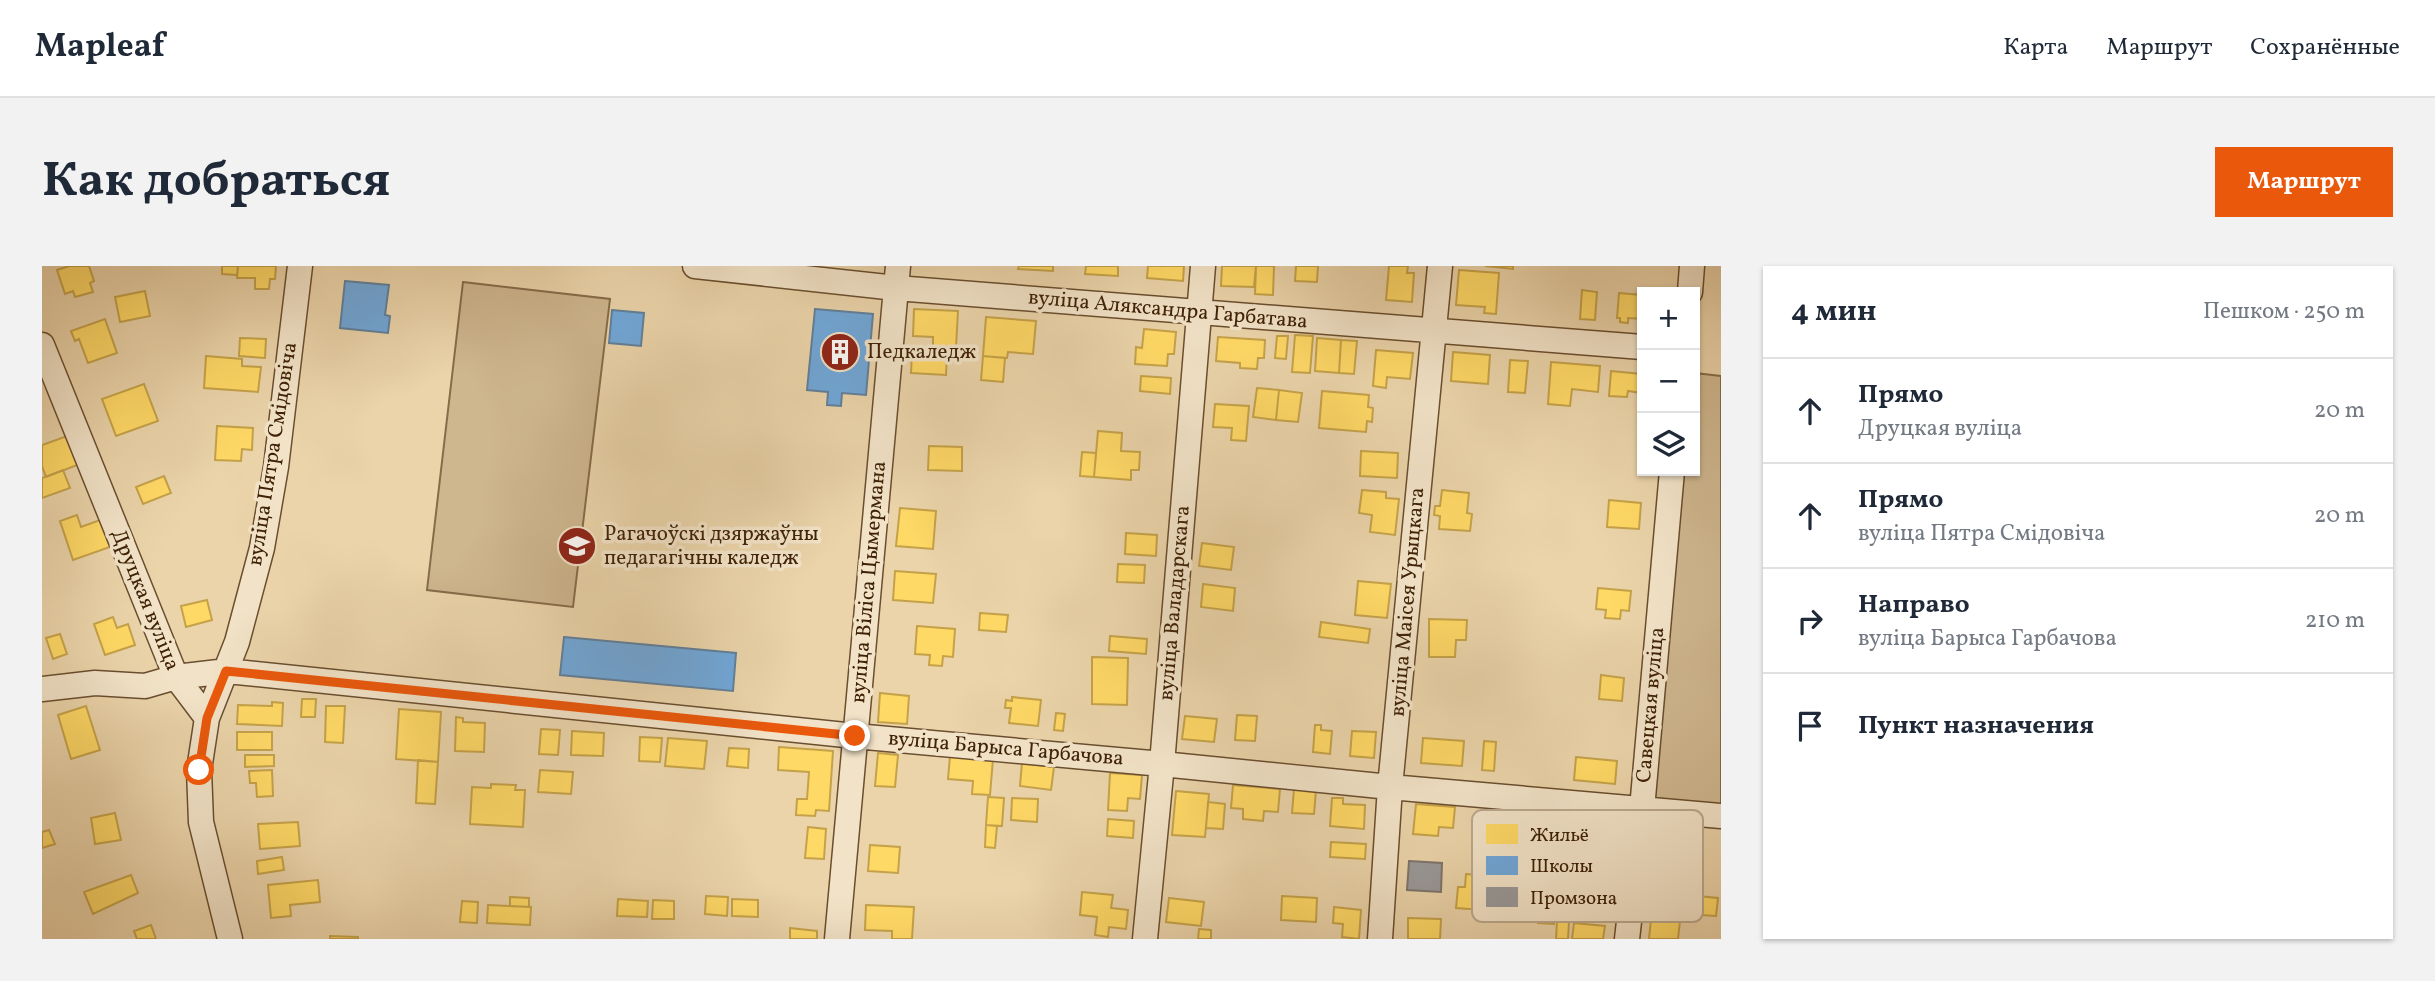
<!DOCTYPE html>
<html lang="ru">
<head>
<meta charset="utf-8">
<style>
  body { margin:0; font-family:Vollkorn,serif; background:#f2f2f3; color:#1f2937 }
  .controls { position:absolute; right:21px; top:21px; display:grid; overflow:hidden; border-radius:0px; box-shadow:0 2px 5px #0004 }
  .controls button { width:63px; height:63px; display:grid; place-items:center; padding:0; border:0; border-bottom:2px solid #e0e1e3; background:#fff; color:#1f2937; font:35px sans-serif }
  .stop { position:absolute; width:21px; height:21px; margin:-16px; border:5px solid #ea580c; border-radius:50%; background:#fff }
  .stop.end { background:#ea580c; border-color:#fff; box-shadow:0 2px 7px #0008 }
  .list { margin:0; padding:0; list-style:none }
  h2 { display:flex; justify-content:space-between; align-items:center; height:91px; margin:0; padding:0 28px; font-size:30px }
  h2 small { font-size:23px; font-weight:400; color:#747a83 }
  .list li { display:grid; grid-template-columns:46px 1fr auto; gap:21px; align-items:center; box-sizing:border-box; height:105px; padding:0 28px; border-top:2px solid #e0e1e3 }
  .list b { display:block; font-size:26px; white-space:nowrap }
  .list p { margin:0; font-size:23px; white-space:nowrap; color:#747a83 }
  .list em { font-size:23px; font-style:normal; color:#747a83 }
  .icon { flex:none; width:38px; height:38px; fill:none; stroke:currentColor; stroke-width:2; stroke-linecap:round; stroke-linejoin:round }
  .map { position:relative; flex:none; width:1679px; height:673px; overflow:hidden; border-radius:0px }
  header { display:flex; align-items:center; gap:42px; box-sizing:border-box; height:98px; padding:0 35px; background:#fff; border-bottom:2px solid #e0e1e3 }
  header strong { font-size:33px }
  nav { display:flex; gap:38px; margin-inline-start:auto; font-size:24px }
  .intro { display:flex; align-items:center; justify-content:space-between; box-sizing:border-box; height:168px; padding:0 42px }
  h1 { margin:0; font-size:49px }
  .button { padding:18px 32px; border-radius:0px; background:#ea580c; color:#fff; font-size:24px; font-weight:700 }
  main { display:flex; gap:42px; padding:0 42px }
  aside { flex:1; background:#fff; border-radius:0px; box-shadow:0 2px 5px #0004 }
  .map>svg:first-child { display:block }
  .green { fill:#ceb68e; stroke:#866c4a; stroke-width:2 }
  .homes { fill:#ffd966; stroke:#c5a249; stroke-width:2 }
  .schools { fill:#6fa8dc; stroke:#61809c; stroke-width:2 }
  .industry { fill:#999; stroke:#7e756d; stroke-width:2 }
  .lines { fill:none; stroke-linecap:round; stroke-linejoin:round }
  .minor-casing { stroke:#6a4e2f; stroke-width:27 }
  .minor { stroke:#f2e3c8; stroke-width:24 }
  .route { stroke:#ea580c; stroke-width:9 }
  .labels { text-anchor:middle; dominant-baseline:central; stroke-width:7; stroke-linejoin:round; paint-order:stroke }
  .street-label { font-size:21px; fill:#3f2206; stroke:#f2e3c8 }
  .poi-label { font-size:21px; fill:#3f2206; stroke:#f2e3c8; text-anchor:start }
  .key { fill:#f2e3c8; stroke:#bca98e; stroke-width:2 }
  .key-label { font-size:19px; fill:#3f2206 }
</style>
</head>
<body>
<header>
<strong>Mapleaf</strong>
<nav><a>Карта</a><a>Маршрут</a><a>Сохранённые</a></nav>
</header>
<div class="intro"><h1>Как добраться</h1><a class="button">Маршрут</a></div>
<main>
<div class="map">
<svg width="1679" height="673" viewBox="0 0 1679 673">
  <rect width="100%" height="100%" fill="#ebd4aa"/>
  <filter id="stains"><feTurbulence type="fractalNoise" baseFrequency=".00286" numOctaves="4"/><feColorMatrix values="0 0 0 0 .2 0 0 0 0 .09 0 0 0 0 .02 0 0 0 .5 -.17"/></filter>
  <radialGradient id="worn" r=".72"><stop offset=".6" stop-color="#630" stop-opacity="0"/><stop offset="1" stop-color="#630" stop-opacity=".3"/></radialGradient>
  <path class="green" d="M421,16L568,33L531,341L385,324Z
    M1653,107L1679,110V541L1609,534L1641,205H1653Z"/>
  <path class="homes" d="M27,0H47L52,15L48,17L51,26L33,31L31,25L23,28L15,4Z
    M180,0H196L195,9L180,8Z
    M196,0H234L233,13H228L227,23H213V12H195Z
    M977,0H1011V5L976,3Z
    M1044,0H1076V10L1043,8Z
    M1106,0H1142L1141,15L1105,12Z
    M1180,0H1214L1212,21L1179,20Z
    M1214,0H1232L1231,29L1213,28Z
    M1254,0H1276L1275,16L1253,15Z
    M1347,0H1366L1365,7H1372L1370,36L1344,34Z
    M1443,0H1471V3Z
    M1417,4L1457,7L1454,48L1442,47L1443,41L1414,39Z
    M1540,24L1555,26L1553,54L1538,53Z
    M103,25L108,50L78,56L73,31Z
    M1577,27L1600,29V53L1586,52V57L1578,56V52H1575Z
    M872,43L916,45L914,81L891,80V71L871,70Z
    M944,51L994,55L991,88L966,86L965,92L941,90Z
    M63,53L75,87L46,97L37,73L33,75L29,65Z
    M1102,63L1134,66L1132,88H1126L1125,100L1093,98L1094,81L1100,82Z
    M1253,69L1271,70L1268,107L1250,106Z
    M1235,70H1246L1244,93L1233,92Z
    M1176,71L1223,74L1222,92H1216L1215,103L1198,102V97L1174,95Z
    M198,72L224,73L223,92L197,90Z
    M1275,72L1299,74L1297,107L1273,105Z
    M1299,74L1315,75L1312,108L1297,107Z
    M1334,84L1371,87L1368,113L1345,111L1344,122L1331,120Z
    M870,86L905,88L904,109L869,107Z
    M1411,86L1448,89L1446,118L1409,115Z
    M164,90L200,93V100L219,101L216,126L162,122Z
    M941,90L963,92L961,116L939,114Z
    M1468,94L1486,95L1483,127L1466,126Z
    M1509,96L1558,100L1556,126L1530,123L1528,140L1506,138Z
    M1569,105L1600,108V127L1586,125L1585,131L1567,130Z
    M1099,110L1129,112L1128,128L1098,125Z
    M102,118L116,155L74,170L60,133Z
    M1215,122L1237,124L1234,154L1211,151Z
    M1237,124L1260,127L1256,156L1234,154Z
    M1280,125L1327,129L1326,141L1331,142L1330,156L1325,155L1324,166L1277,162Z
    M1173,138L1207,140L1204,175L1189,174L1190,162L1171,161Z
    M175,160L211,162L210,184L200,183L199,195L173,194Z
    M1056,165L1080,167L1079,185L1098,186L1097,204H1089V214L1052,211Z
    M28,169L38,198L4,211L0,200V179Z
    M887,180L920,181V205L886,204Z
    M1319,185L1356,187L1355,212L1318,210Z
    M1040,186L1054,187L1052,211L1038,210Z
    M21,204L28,222L0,232V212Z
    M122,210L129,227L101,238L94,221Z
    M1320,224L1344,226V232L1357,233L1353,269L1328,266L1330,249L1317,247Z
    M1400,224L1427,227L1425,247L1430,248L1428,265L1397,263L1398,250L1392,249L1393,240H1398Z
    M1567,234L1599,237L1597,263L1565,261Z
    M858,242L894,245L891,283L854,280Z
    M35,249L39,261L58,254L68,281L31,294L18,255Z
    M1084,267L1115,269L1114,290L1083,288Z
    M1160,277L1192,281L1189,304L1157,300Z
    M1076,298L1103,299L1102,317L1075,316Z
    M853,305L894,308L891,337L851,334Z
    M1316,315L1349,318L1345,352L1313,349Z
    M1161,318L1193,322L1191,345L1159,341Z
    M1556,322L1589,325L1587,345L1579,344L1578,353L1563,352L1564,344L1554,343Z
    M165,334L170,354L144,361L139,340Z
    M938,347L966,349L964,366L937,364Z
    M71,351L75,362L86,358L93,379L63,389L52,358Z
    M1387,353L1425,354L1424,374H1414L1413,391H1387Z
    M1279,356L1328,363L1326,377L1277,371Z
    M875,360L913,363L911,391L901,390L900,400L887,399L888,389L873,388Z
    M18,368L25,388L11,393L4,372Z
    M1068,370L1105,373L1104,388L1067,385Z
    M1050,391L1086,392L1085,439L1050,438Z
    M1559,409L1582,412L1580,435L1557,433Z
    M838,427L867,430L865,458L836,456Z
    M970,431L999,434L996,460L967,457L969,442H963L964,434L970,435Z
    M260,433H274L273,451H259Z
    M230,436L241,437L240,460L195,458L196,439L230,440Z
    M44,440L58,484L29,493L16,449Z
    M284,440H303L301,477L283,476Z
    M357,443L399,446L396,496L354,493Z
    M1014,447L1023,448L1021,465L1012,464Z
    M1195,449L1215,450L1213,475L1193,474Z
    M1143,450L1175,453L1172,476L1140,473Z
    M414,451L421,452V456L443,457L442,486L413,485Z
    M1273,459H1279V464L1290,465L1288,488L1271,486Z
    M499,463L518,464L516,489L497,488Z
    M530,465L562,467L561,490L529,489Z
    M1310,465L1334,466L1332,492L1308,490Z
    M195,466H230V484H195Z
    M598,471L620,472L618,496L597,495Z
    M626,472L665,475L662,503L623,500Z
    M1381,472L1422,475L1420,500L1379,497Z
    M1442,475L1454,476L1452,505L1440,504Z
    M737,481L791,485L787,545L774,544L773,550L754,549L755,533H765L767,506L736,504Z
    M687,482L707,483L706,502L685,500Z
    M836,487L856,489L853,521L833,520Z
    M203,489H232V500L203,501Z
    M908,490L951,493L948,529L930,528L931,515L906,513Z
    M1534,491L1575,495L1573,518L1532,514Z
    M376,494L396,496L393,538L374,537Z
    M980,497L1012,501L1009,524L978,520Z
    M230,504L231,530L215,531L214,517H208L207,505Z
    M498,504L531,506L529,528L496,526Z
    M1068,507L1100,509L1098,533L1086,532L1085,545L1066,544Z
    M449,518L474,519L473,524H483L481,561L428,558L430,521L449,522Z
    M1191,519L1238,523L1236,546L1222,545L1221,555L1201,553V543L1189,542Z
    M1252,523L1274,524L1272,548L1250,547Z
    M1134,525L1167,528L1163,571L1130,569Z
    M946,531L962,532L960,560L944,559Z
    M970,532L996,533L995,556L969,554Z
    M1290,532H1301V538L1323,539L1322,563L1288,560Z
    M1166,536L1183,538L1181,563L1164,562Z
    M1374,538L1413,541L1411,562L1397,561L1396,570L1371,568Z
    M73,547L79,574L53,578L49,552Z
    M1066,553L1092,555L1091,572L1065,570Z
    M256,556L258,580L218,583L216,558Z
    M944,559L955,560L953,582L943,581Z
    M766,561L784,563L782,593L763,592Z
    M7,564L13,578L0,582V566Z
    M1289,576L1324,578L1323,593L1288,591Z
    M828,579L858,581L856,607L826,605Z
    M240,591L242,604L216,608L215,595Z
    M1424,608L1457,611L1455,645L1414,642L1416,621H1423Z
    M89,609L96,627L51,648L42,626Z
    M276,614L278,636L248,639L249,650L229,652L226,619Z
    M1497,621L1514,622L1512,658L1496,657Z
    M1040,626L1071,629L1069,642L1086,644L1084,663L1067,661L1066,671L1053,669L1055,651L1038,649Z
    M1645,629L1676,632L1674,650L1643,648Z
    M664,630L686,631L685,650L663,648Z
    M1240,630L1275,632L1274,656L1239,654Z
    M468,631L487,632V641L468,640Z
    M1127,632L1162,636L1159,660L1124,656Z
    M576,633L606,635L605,651L575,650Z
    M690,633L716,634V651L690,650Z
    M611,634L632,635V653H610Z
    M420,635L436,636L435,657L418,656Z
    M446,639L489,641L488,659L445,657Z
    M824,639L872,641L870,673H850V665L823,664Z
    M1292,641L1319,644L1317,673L1300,671L1301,658L1291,657Z
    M1610,643L1639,646L1636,673H1607Z
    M1366,652L1399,653L1398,673H1366Z
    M1515,655L1527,656L1526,673H1514Z
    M1532,657L1563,660L1561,673H1530Z
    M109,659L114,673H95L92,665Z
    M748,662L775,665V673H748Z
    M1157,663L1169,664V673H1156Z
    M288,670L316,671V673H288Z"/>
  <path class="schools" d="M303,15L347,19L343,49L348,50L346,67L298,62Z
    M773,43L831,48L824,129L800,127L799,140L785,139L786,126L765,124Z
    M570,44L602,47L599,80L567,77Z
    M522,371L694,387L691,425L518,409Z"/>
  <path class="industry" d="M1367,595L1400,597L1399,626L1365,624Z"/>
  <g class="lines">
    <g class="minor-casing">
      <path id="minor" d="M653,0L854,22L1600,81
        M1648,26L1650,0
        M0,79L134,411L165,452
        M0,423L53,417L103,420L134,411L185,405L813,470L1120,498L1348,521L1679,550
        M188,673L159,556L157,504L165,452L195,376L220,282L234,201L258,0
        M795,673L856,0
        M1103,673L1120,498L1161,0
        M1338,673L1348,521L1398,0
        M1585,673L1600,543L1630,205"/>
    </g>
    <use href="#minor" class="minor"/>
  </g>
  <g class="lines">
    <path class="route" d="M157,504L165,452L184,405L813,470"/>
  </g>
  <defs>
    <g id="building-disc" transform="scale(2.0125)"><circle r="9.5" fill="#8f2418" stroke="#f2e3c8"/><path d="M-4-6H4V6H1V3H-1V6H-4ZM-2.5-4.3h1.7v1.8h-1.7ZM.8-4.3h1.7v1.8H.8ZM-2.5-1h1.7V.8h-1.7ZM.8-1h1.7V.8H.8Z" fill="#fff"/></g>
    <g id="university-disc" transform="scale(2.0125)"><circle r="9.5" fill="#8f2418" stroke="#f2e3c8"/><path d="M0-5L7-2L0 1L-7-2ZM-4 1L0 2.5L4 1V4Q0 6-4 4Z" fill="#fff"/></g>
  </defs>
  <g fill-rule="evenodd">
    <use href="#building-disc" x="798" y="86"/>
    <use href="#university-disc" x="535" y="280"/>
  </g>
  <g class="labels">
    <g class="street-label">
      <text transform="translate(1126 44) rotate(5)">вуліца Аляксандра Гарбатава</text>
      <text transform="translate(231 188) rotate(-81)">вуліца Пятра Смідовіча</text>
      <text transform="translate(827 316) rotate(-85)">вуліца Віліса Цымермана</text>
      <text transform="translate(103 334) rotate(68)">Друцкая вуліца</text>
      <text transform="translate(1366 336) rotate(-85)">вуліца Маісея Урыцкага</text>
      <text transform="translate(1133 337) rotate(-85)">вуліца Валадарскага</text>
      <text transform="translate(1609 439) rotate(-85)">Савецкая вуліца</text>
      <text transform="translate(964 483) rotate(5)">вуліца Барыса Гарбачова</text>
    </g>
    <g class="poi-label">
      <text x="825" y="86">Педкаледж</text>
      <text x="562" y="268">Рагачоўскі дзяржаўны<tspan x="562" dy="24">педагагічны каледж</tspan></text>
    </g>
  </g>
  <rect x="1430" y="544" width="231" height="112" rx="10" class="key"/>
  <rect x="1444" y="558" width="32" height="20" fill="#ffd966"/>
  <rect x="1444" y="590" width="32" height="19" fill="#6fa8dc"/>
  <rect x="1444" y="621" width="32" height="20" fill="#999"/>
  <g class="key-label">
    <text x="1488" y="575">Жильё</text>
    <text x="1488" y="606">Школы</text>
    <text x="1488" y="638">Промзона</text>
  </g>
  <rect width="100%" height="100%" filter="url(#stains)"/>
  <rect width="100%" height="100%" fill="url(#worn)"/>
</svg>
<div class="controls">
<button>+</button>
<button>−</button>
<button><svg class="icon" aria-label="layers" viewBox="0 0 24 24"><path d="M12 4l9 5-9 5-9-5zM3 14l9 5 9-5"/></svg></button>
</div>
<div class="stop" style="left:157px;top:504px"></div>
<div class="stop end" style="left:813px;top:470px"></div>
</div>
<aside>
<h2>4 мин<small>Пешком · 250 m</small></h2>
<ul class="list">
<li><svg class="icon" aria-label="ahead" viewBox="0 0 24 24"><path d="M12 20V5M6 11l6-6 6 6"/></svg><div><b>Прямо</b><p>Друцкая вуліца</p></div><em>20 m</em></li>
<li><svg class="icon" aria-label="ahead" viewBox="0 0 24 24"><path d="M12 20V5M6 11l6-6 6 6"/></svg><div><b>Прямо</b><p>вуліца Пятра Смідовіча</p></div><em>20 m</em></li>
<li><svg class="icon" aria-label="right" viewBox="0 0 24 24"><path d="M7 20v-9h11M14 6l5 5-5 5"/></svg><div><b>Направо</b><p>вуліца Барыса Гарбачова</p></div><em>210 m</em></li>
<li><svg class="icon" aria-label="arrive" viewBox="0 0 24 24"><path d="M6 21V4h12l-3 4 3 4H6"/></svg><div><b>Пункт назначения</b></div></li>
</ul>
</aside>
</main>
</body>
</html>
